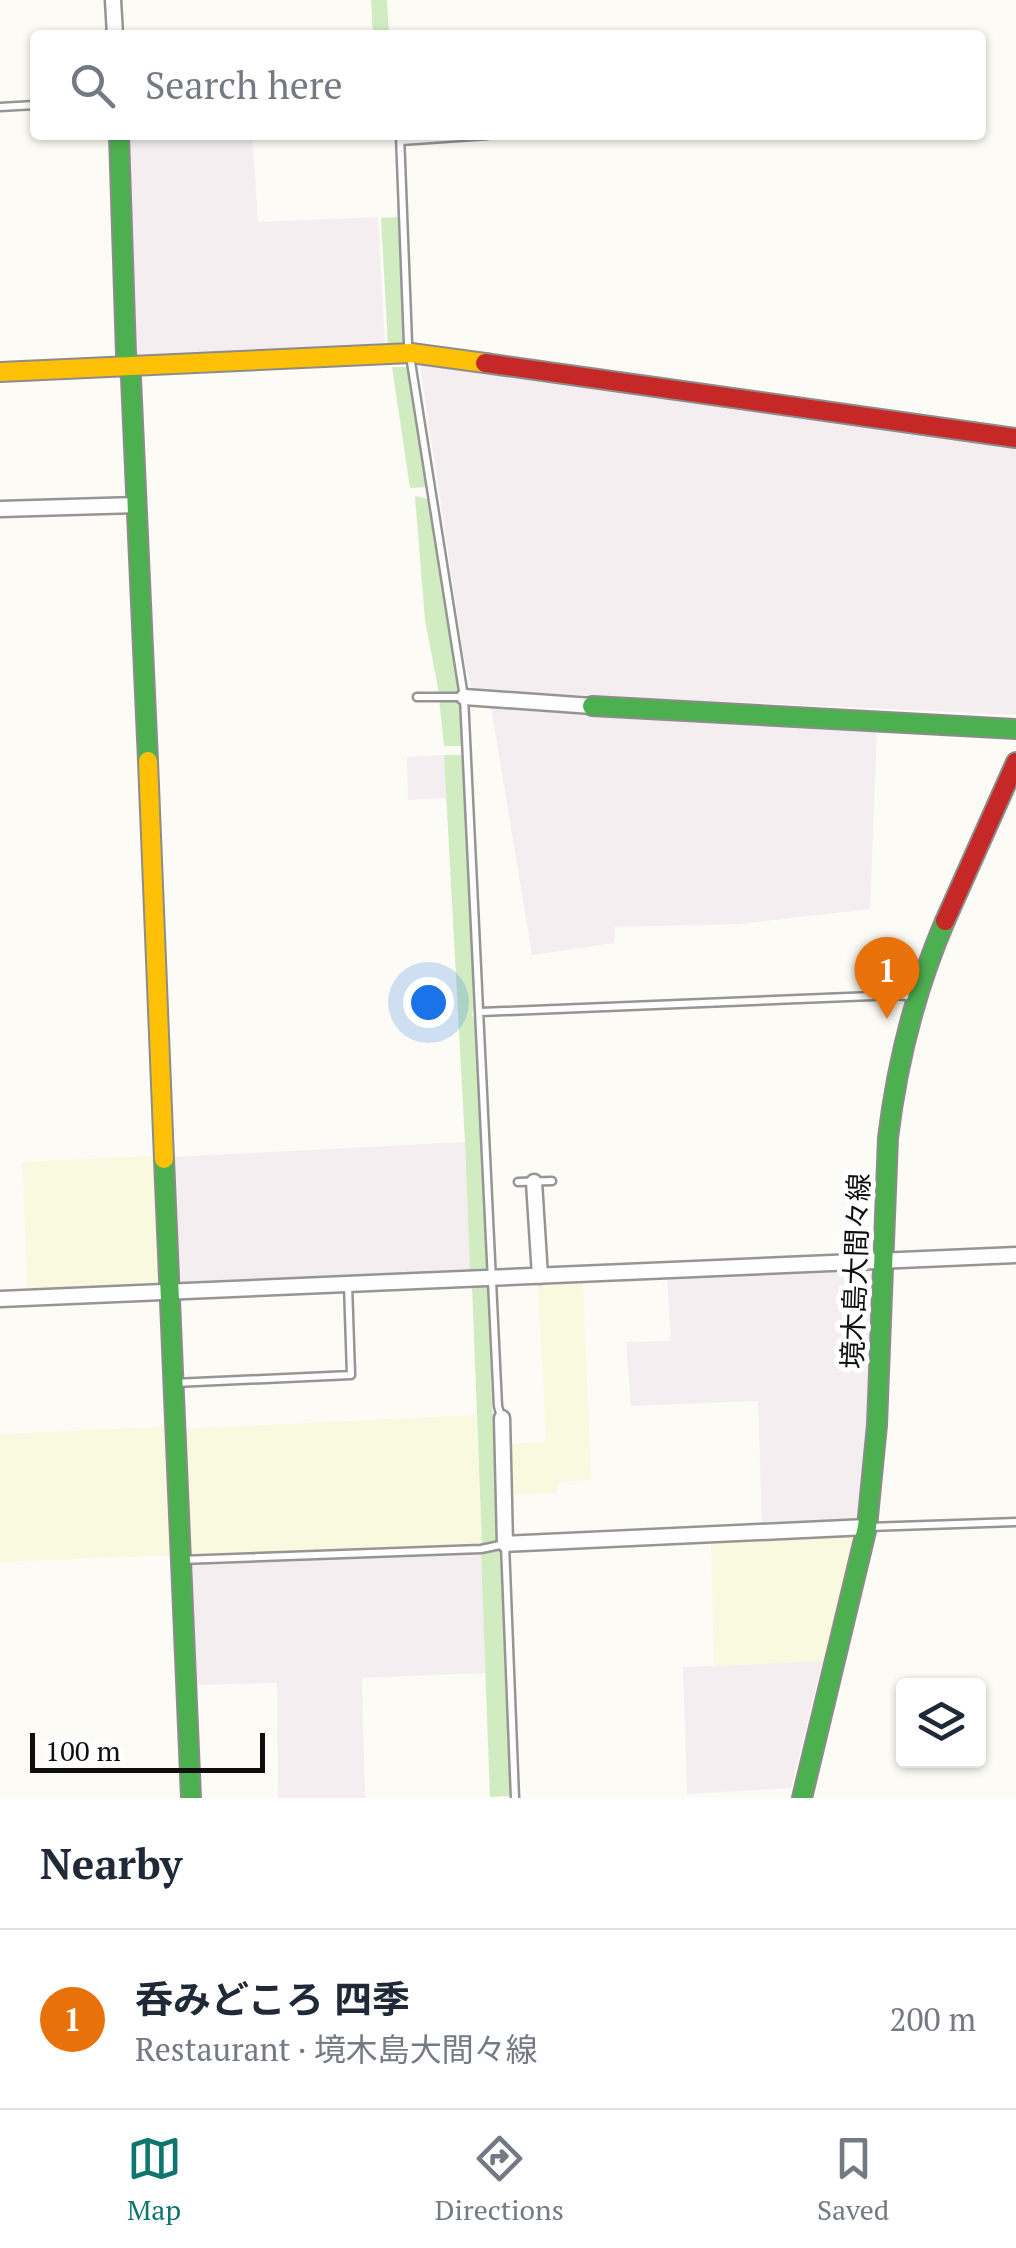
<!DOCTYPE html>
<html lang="en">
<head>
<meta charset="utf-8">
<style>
  body { margin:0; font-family:"PT Serif","Noto Sans JP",serif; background:#f2f2f3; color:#1f2937 }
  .controls { position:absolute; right:30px; bottom:30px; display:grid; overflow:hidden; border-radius:10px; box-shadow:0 2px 8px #0004 }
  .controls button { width:90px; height:90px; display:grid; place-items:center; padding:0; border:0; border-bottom:2px solid #e0e1e3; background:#fff; color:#1f2937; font:50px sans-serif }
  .scale { position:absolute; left:30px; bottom:25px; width:235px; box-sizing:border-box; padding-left:10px; border:5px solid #0f0f0f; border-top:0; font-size:28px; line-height:35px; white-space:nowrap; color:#0f0f0f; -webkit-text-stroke:8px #fff; paint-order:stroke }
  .you { position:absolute; left:428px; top:1002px; width:35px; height:35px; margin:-25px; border:8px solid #fff; border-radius:50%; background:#1a73e8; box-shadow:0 0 0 15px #1a73e833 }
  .badge { display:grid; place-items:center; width:65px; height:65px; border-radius:50%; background:#0f766e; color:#fff; font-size:32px; font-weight:700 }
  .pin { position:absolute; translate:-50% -82px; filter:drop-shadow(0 2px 5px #0008) }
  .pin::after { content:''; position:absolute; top:52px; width:35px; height:30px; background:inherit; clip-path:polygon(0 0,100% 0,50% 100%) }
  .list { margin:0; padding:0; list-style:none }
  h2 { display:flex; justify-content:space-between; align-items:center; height:130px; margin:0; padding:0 40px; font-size:42px }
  h2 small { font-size:32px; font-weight:400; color:#747a83 }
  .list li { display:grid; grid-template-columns:65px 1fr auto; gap:30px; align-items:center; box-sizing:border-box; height:180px; padding:0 40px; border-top:2px solid #e0e1e3 }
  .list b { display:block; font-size:38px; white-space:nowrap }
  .list p { margin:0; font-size:32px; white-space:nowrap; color:#747a83 }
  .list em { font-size:32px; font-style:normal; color:#747a83 }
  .icon { flex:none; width:55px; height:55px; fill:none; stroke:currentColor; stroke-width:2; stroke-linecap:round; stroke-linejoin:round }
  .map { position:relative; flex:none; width:1016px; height:1798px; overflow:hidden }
  .search { position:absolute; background:#fff; box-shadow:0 2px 8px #0004; left:30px; right:30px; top:30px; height:110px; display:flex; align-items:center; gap:25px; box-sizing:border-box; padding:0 35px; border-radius:10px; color:#747a83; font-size:38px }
  .sheet { height:310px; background:#fff }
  nav { display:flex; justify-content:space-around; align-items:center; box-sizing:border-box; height:140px; border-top:2px solid #e0e1e3; background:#fff; font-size:28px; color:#747a83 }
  nav a { display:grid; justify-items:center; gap:5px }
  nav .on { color:#0f766e }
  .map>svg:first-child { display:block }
  .industrial { fill:#f4eef1 }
  .farmland { fill:#f9f9e0 }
  .forest { fill:#d1ecc0 }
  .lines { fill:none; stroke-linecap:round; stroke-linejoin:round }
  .lane-casing { stroke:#969593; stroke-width:11 }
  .street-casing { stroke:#969593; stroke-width:19 }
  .fast-casing { stroke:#8c8c89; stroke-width:22 }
  .slow-casing { stroke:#8c8c89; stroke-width:22 }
  .jam-casing { stroke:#8c8c89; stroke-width:22 }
  .lane { stroke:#fffefe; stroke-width:6 }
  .street { stroke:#fffefe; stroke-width:14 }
  .fast { stroke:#4caf50; stroke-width:18 }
  .slow { stroke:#ffc107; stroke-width:18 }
  .jam { stroke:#c62828; stroke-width:18 }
  .labels { text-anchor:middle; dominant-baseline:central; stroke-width:10; stroke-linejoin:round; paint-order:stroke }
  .street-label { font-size:28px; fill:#0f0f0f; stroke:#fff }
</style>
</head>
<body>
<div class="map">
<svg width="1016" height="1798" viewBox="0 0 1016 1798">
  <rect width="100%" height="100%" fill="#fcfbf5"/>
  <path class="industrial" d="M125,135H252L258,222L378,217L385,345L135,358Z
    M419,359L1016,447V715L472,690L464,658Z
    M491,707L877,731L870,909L739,924L615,927L614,943L532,955Z
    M444,755L447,798L408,800L407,757Z
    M465,1142L470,1272L176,1282L170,1157Z
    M866,1269L872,1275L868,1428L857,1518L854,1522L762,1526L758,1401L631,1406L626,1342L671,1341L667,1277Z
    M481,1553L486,1673L362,1678L365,1798H278L277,1683L192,1685L186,1563Z
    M823,1661L791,1788L687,1794L683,1667Z"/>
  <path class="farmland" d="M157,1156L162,1281L159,1284L28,1290L22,1162Z
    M583,1281L591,1480L557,1482V1493L508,1495L507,1439L513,1444L543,1442L546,1439L538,1283Z
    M476,1415L482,1545L186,1555L179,1429Z
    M167,1427L175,1555L0,1562V1434Z
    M853,1533L856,1534L823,1661L714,1666L711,1540Z"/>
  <path class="forest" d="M371,0H387L389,35H373Z
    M398,217L403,345L388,346L381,218Z
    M392,367H409L427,487L410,488Z
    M415,496L428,499L461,705L463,741L460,746H444L438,688L425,620Z
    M444,755H461L464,759L475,1004L472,1015L476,1022L488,1271L470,1272L465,1142Z
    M472,1286H487L498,1541L482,1545Z
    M500,1549L510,1796L490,1797L481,1553Z"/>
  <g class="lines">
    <g class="lane-casing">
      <path id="lane" d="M0,107L35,105
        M400,135L408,343L464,697L498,1406L501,1417
        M401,141L488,135
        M417,697H463
        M481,1012L897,995L914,997
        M518,1182L552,1181
        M174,1383L351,1375L348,1284
        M868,1527L1016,1522
        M181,1560L481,1549L505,1544L515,1798"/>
    </g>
    <g class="street-casing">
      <path id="street" d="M113,0L115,35
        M0,509L137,505
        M464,697L592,706
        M534,1182L540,1276
        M0,1299L1016,1255
        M502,1418L505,1544L867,1527"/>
    </g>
    <g class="fast-casing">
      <path id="fast" d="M119,135L126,354L131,378L148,761
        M592,706L1016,729
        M164,1159L191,1798
        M802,1798L867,1527L877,1425L888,1138C897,1063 915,991 945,921"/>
    </g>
    <g class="slow-casing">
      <path id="slow" d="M0,372L411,353L485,363
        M148,761L164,1159"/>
    </g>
    <g class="jam-casing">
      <path id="jam" d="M485,363L1016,438
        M945,921L1016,762"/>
    </g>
    <use href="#lane" class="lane"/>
    <use href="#street" class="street"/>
    <use href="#fast" class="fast"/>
    <use href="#slow" class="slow"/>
    <use href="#jam" class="jam"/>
  </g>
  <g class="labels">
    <g class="street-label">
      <text transform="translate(855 1271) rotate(-88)">境木島大間々線</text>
    </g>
  </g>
</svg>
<div class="controls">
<button><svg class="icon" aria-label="layers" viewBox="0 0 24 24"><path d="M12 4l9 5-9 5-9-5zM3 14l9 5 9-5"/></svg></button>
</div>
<div class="scale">100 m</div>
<div class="you"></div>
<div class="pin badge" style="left:887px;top:1019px;background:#e8710a">1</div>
<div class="search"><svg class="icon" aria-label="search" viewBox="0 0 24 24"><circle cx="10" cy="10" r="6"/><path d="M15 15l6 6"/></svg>Search here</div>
</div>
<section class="sheet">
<h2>Nearby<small></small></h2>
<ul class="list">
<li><span class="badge" style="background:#e8710a">1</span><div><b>呑みどころ 四季</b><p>Restaurant · 境木島大間々線</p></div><em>200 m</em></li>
</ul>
</section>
<nav>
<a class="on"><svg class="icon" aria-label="map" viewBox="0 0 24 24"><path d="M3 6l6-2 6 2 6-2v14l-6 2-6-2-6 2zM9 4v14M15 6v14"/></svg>Map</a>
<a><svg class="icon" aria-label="directions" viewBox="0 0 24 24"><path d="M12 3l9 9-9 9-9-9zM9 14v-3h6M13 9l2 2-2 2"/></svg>Directions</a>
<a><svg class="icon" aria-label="saved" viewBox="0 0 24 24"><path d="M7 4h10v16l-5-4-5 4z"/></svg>Saved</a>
</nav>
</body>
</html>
